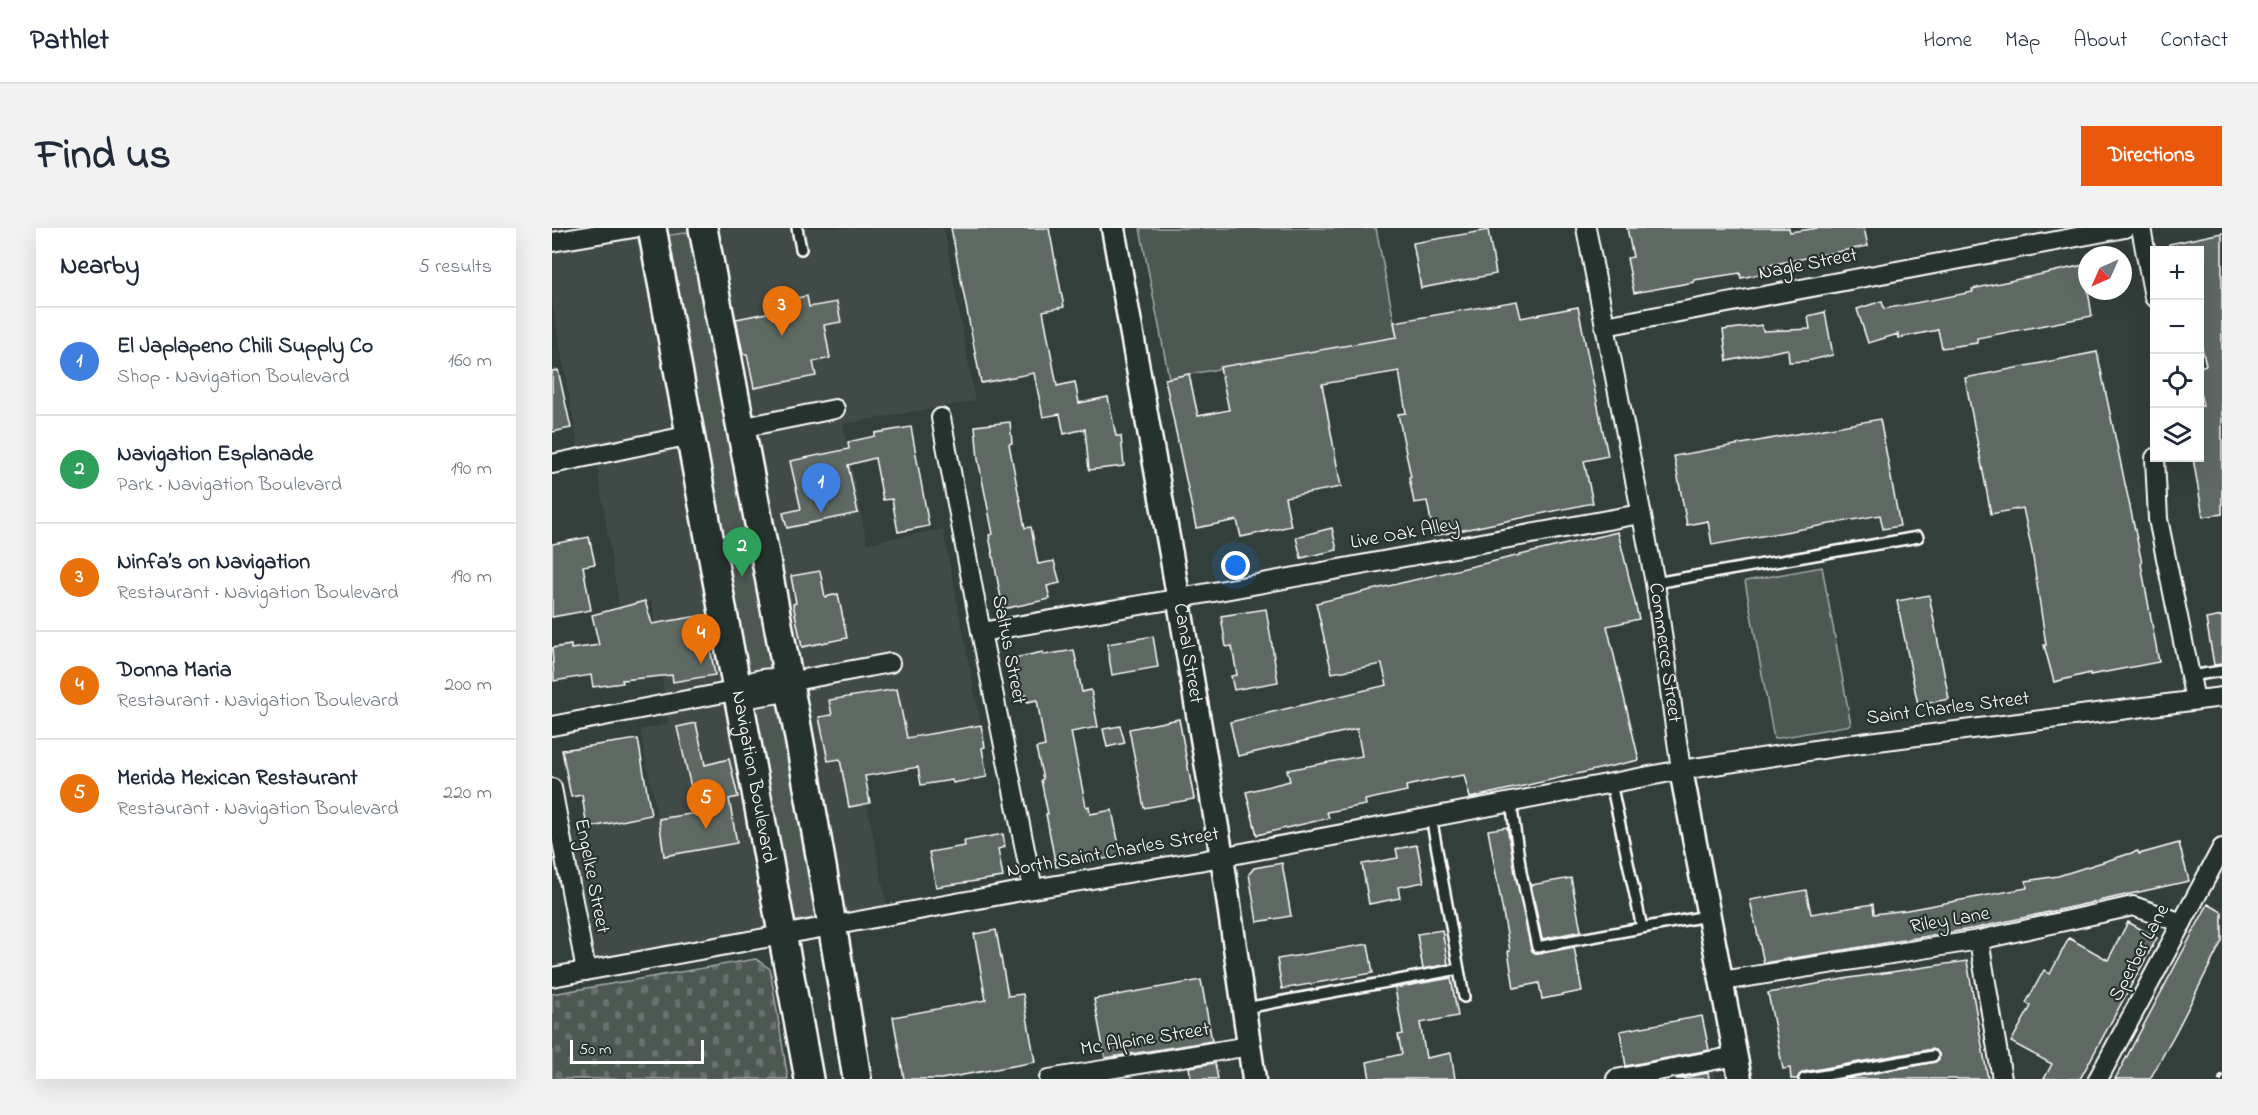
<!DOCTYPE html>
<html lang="en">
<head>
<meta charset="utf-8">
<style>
  body { margin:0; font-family:"Indie Flower",sans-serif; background:#f2f2f3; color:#1f2937 }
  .controls { position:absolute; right:18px; top:18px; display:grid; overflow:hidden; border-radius:0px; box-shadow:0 6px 24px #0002 }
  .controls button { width:54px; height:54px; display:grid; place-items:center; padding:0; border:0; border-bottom:2px solid #e0e1e3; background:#fff; color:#1f2937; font:30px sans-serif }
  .compass { position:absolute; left:1526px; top:18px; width:54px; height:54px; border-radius:50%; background:#fff; box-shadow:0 6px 24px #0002; rotate:225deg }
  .scale { position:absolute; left:18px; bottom:15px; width:134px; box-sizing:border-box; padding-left:6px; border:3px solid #fff; border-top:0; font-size:16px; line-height:21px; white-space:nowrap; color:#fff; -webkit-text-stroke:4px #26332d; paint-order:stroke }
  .you { position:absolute; left:684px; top:338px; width:21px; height:21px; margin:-15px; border:4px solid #fff; border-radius:50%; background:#1a73e8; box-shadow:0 0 0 9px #1a73e833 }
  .badge { display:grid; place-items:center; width:39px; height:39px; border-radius:50%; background:#ea580c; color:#fff; font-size:20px; font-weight:700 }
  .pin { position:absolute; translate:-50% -50px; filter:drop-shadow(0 2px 3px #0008) }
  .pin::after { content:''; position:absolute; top:32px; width:21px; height:18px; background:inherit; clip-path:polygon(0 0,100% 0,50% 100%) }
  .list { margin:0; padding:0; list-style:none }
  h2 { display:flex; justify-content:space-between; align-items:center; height:78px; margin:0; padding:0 24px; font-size:26px }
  h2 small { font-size:20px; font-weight:400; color:#747a83 }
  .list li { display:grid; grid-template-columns:39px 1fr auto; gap:18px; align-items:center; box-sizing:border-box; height:108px; padding:0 24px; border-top:2px solid #e0e1e3 }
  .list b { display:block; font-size:22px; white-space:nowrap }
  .list p { margin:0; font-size:20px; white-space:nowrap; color:#747a83 }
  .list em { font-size:20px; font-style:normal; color:#747a83 }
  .icon { flex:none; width:33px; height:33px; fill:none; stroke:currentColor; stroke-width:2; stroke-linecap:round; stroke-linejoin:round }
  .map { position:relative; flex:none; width:1670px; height:851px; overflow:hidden; border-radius:0px }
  header { display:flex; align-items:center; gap:36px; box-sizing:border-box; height:84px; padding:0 30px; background:#fff; border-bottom:2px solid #e0e1e3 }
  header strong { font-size:28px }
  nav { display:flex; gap:33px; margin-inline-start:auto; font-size:21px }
  .intro { display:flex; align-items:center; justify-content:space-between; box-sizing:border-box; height:144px; padding:0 36px }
  h1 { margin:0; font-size:42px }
  .button { padding:15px 27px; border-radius:0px; background:#ea580c; color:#fff; font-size:21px; font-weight:700 }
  main { display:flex; gap:36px; padding:0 36px }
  aside { flex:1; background:#fff; border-radius:0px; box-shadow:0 6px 24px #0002 }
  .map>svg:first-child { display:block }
  .built { fill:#404c47 }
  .green { fill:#4d5853; stroke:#a6aca9; stroke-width:1.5 }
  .cemetery { fill:url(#cemetery-stones); stroke:#a6aca9; stroke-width:1.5 }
  .building { fill:#5f6964; stroke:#fff; stroke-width:1.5 }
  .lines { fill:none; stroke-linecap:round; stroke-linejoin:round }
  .service-casing { stroke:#fff; stroke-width:14 }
  .minor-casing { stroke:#fff; stroke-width:22 }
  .tertiary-casing { stroke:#fff; stroke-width:27 }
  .primary-casing { stroke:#fff; stroke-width:32 }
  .service { stroke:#26332d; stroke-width:9 }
  .minor { stroke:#26332d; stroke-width:18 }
  .tertiary { stroke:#26332d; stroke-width:22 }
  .primary { stroke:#26332d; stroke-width:27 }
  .rail { stroke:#fff; stroke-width:4.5 }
  .labels { text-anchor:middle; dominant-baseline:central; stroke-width:4.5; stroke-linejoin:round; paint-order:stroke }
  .street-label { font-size:20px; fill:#fff; stroke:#26332d }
</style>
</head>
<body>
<header>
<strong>Pathlet</strong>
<nav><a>Home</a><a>Map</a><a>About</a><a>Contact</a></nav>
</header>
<div class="intro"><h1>Find us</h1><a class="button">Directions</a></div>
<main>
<aside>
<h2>Nearby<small>5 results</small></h2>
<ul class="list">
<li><span class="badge" style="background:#3f7fe0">1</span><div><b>El Japlapeno Chili Supply Co</b><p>Shop · Navigation Boulevard</p></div><em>160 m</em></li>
<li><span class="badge" style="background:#2e9e5b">2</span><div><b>Navigation Esplanade</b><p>Park · Navigation Boulevard</p></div><em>190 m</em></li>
<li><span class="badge" style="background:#e8710a">3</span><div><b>Ninfa’s on Navigation</b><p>Restaurant · Navigation Boulevard</p></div><em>190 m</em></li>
<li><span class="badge" style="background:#e8710a">4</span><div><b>Donna Maria</b><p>Restaurant · Navigation Boulevard</p></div><em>200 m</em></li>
<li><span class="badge" style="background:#e8710a">5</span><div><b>Merida Mexican Restaurant</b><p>Restaurant · Navigation Boulevard</p></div><em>220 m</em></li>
</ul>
</aside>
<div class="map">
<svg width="1670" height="851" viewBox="0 0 1670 851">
  <defs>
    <pattern id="cemetery-stones" width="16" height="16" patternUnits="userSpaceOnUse" patternTransform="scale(1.5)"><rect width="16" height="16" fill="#4d5853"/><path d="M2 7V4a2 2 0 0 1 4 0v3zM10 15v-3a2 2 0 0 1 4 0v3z" fill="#68716d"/></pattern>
  </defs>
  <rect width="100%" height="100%" fill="#333f3a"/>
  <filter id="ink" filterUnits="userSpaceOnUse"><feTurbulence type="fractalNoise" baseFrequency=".0167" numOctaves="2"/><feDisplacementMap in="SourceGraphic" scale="12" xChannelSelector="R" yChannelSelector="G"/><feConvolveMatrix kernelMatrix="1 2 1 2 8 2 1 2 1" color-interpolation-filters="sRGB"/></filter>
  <g filter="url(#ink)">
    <path class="built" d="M0,0H392L423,173L291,196L315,315L391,301L433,519L359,534L360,540L313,549L318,575L315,576L335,679L42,735L16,604L105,588L88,502L116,496L100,373L67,378L45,237L30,240L0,74Z
      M1162,840L1164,851H1105Z"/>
    <path class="green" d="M588,0H824L845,109L617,150Z
      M142,3L273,688L238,694L108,9Z
      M1270,339L1299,497L1222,511L1193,353Z"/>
    <path class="cemetery" d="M204,731L218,741L236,851H0V766Z"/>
    <path class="building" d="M399,0H497L512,79L491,83L505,158L523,154L527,175L556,169L564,208H569L572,238L537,242L533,201L512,206L508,186L491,189L482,145L429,155Z
      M1075,0H1237L1238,4L1266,0H1312L1316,18L1212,38L1213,45L1189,50L1188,45L1142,52V54L1082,65L1075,30L1081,29Z
      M936,2L944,46L869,60L861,15Z
      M1670,5V286L1651,289L1641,230H1647V225L1651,224L1647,205V178H1651L1647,161V139L1654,137L1647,109V22H1617V16Z
      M1532,37L1540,88L1425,110V115L1390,120L1386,102L1346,110V106L1316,115L1305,81L1330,73L1332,81L1421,64L1420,61Z
      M255,68L257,79L285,74L289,94L272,97L278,130L261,134L264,148L202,160L195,126H191L184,91L235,81L233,72Z
      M965,73L969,90L1026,79L1056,228L1032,233L1041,275L882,308L875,273L862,275L857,249H859L846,186L854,185L847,143L770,156L789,259L733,269L739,298L689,309L685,292L644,300L613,151L637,146L646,188L677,182L668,139L845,109L842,94Z
      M1273,84L1281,127L1255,133L1237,134L1236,121L1175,133L1171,102L1210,97L1211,103L1258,101L1256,88Z
      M1545,124L1590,335L1589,336L1607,434L1538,447V445L1502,454L1492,417H1494L1480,323L1471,280L1439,286L1413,150Z
      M6,142L19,200L0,204V143Z
      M1328,191L1348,298L1331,301L1328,287L1160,317L1156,293L1135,297L1122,228Z
      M458,194L460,215L457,216L473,300L479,299L486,336L502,333L508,355L495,358L498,371L451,381L437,307L441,306L426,231L423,198Z
      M359,199L377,298L346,304L340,271L331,272L323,230L296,237L306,285L235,300L231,285L249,281L238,233L297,221L296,214L323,208V205Z
      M780,300L785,322L749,330L744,309Z
      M1066,304L1087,391L1055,398L1087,532L918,570L912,547L887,551L854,558L855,563L813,572L814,577L775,584L777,590L705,607L694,564L738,553L735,542L810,528L805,501L686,528L678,494L835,457L830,436L780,445L764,375Z
      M37,309L43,336L31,338L39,382L0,389V316Z
      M268,343L273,369L286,366L295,410L250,419L241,376L244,375L239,348Z
      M1377,367L1397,471L1366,477L1345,373Z
      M93,373L100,396L152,387L163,447L121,454L120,447L70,452L71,455L41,459L39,447L2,453L0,420L19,417V421L47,417L40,387Z
      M714,381L726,454L682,462L679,448L685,447L680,418L674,419L669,388Z
      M1670,388V436L1662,437L1654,391Z
      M601,408L606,439L560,447L555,416Z
      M522,422L530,464L539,462L546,499L519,504L534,579L537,578L538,586L560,582L569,628L504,639L494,586H496L489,552L491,551L484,520L493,518L485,472L475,474L474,467L469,468L462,430L491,424V427Z
      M345,461L355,510L429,497L433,519L430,520L435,549L401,555L400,552L369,557L366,539L313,548L318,575L297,579L288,531L276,533L267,489L280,487L277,472Z
      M627,491L642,571L592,580L577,501Z
      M144,495L153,537L177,531L186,569L177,571L185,615L112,628L107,591L145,585L125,499Z
      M568,498L573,515L555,519L551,501Z
      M86,511L99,587L35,600L30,567L19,569L10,522Z
      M955,599L979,721L986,726L1022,719L1030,763L990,771L987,755L962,760L956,723H958L936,602Z
      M451,606L453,619L446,621L451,649L384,659L377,624L413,618L412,613Z
      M1627,615L1637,653L1425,700L1212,735L1198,672L1254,662L1259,686L1321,676L1322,686L1355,682L1475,660L1474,653L1506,648L1586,623L1587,626Z
      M865,617L872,654L846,659L848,670L817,676L810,636L846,630L844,621Z
      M730,635L739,688L705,694L697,646L702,640Z
      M1019,650L1029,703L990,711L979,657Z
      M1656,676L1670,684V713L1626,800L1598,851H1563Z
      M1576,694L1605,710L1528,851H1492L1500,836L1459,814L1479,778L1474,775L1492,742L1498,746L1517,710L1556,732Z
      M444,702L456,768L471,766L483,834L389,851H352L341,789L434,772L422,706Z
      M890,702L896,736L871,741L865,706Z
      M816,716L821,745L730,761L725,731Z
      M1415,733L1436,851H1290L1383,834L1387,831V826L1380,821L1251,844L1245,851H1239L1238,840L1231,841L1216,765L1297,750Z
      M899,750L906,788L868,795L874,830L899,825L903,851H818L815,834L850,826L846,807L851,806L843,760Z
      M649,752L660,813L553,830L542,771Z
      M1150,788L1157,822L1074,838L1068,803Z
      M663,835L666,851H639L637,839Z
      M1156,845L1157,851H1124Z"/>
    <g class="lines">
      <g class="service-casing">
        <path id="service" d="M245,0L249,21
          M1103,355L1366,309
          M1638,448L1670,443
          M1059,555L1090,700
          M959,574L969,644L985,719L1155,688
          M879,589L912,769
          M693,780L907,741
          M1252,851L1381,828"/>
      </g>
      <g class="minor-casing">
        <g id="minor">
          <path id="s1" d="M1034,0L1103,355L1129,542"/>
          <path d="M1589,0L1602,69"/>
          <path d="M0,14L82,0"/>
          <path d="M1053,98L1573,0"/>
          <path d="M389,190L429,404L481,661"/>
          <path d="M188,200L283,181"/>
          <path d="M1603,230L1606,291L1643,472"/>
          <path d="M0,236L139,207"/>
          <path d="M429,404L612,373L1088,286"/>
          <path d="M187,462L197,470L228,465L236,454"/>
          <path d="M0,498L187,462C199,450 221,447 236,454L338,435"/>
          <path d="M0,560L34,743"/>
          <path d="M1427,712L1450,851"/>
          <path d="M0,749L481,661L653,632L1129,542L1310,515L1670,469"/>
          <path d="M1170,753L1427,712L1581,678L1630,695"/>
          <path d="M497,851L697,818"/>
          <path d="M1064,851L1184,828"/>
          <path d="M1546,851L1670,620"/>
        </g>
      </g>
      <g class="tertiary-casing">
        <g id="tertiary">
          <path id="s2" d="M561,0L619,326L670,629L702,851"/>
          <path d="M1129,542L1188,851"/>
        </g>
      </g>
      <g class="primary-casing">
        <g id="primary">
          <path id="s3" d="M100,0L257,851"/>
          <path d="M151,0C204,283 261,566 305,851"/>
        </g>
      </g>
      <use href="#service" class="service"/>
      <use href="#minor" class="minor"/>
      <use href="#tertiary" class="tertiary"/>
      <use href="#primary" class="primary"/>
      <path class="rail" d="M1668,851L1670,848"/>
    </g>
  </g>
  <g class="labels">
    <g class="street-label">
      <text transform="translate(1256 37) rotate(-11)">Nagle Street</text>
      <text transform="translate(853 306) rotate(-10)">Live Oak Alley</text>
      <text transform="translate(456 422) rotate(79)">Saltus Street</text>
      <text stroke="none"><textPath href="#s2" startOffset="432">Canal Street</textPath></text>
      <text stroke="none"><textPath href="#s1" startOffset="432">Commerce Street</textPath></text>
      <text transform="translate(1396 481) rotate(-7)">Saint Charles Street</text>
      <text stroke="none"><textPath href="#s3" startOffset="558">Navigation Boulevard</textPath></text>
      <text transform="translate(561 625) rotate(-10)">North Saint Charles Street</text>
      <text transform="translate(39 648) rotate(79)">Engelke Street</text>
      <text transform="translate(1398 693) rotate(-10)">Riley Lane</text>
      <text transform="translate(1588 725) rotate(-62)">Sperber Lane</text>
      <text transform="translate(593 812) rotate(-9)">Mc Alpine Street</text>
    </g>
  </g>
</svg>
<div class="controls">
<button>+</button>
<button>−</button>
<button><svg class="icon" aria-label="locate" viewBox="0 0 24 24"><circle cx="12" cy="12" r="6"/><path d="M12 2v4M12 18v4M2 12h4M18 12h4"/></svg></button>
<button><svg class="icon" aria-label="layers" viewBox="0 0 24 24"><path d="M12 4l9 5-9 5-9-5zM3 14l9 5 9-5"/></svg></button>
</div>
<svg class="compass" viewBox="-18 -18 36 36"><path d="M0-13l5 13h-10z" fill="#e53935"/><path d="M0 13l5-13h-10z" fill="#747a83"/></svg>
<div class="scale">50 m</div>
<div class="you"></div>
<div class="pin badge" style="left:269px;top:285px;background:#3f7fe0">1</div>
<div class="pin badge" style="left:190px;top:349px;background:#2e9e5b">2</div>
<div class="pin badge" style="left:230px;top:108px;background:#e8710a">3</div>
<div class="pin badge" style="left:149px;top:436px;background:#e8710a">4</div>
<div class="pin badge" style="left:154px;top:601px;background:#e8710a">5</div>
</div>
</main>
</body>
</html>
